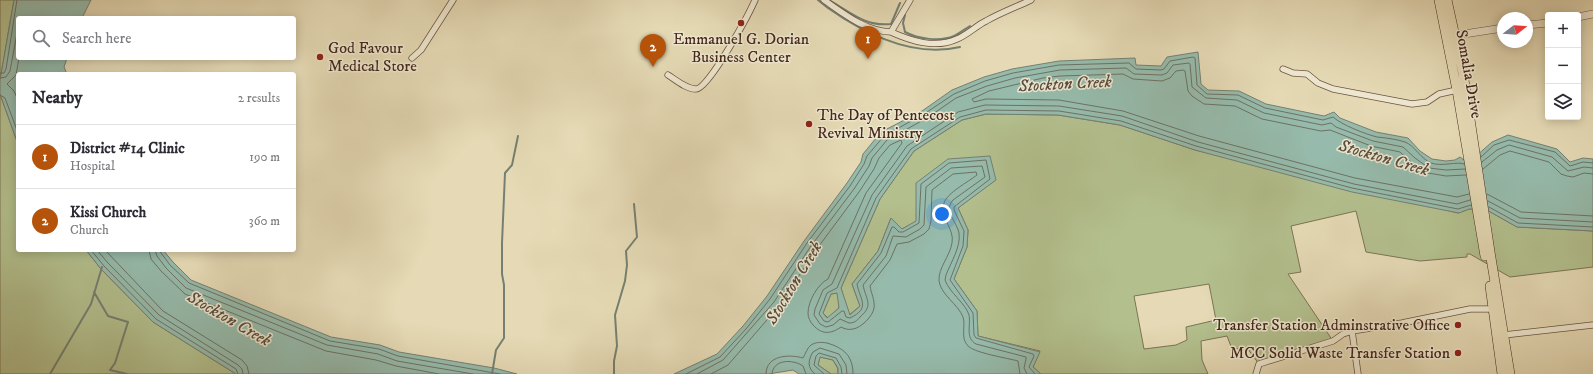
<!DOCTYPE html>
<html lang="en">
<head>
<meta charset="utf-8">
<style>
  body { margin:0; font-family:"IM FELL DW Pica",serif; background:#f2f2f3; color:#2b2b33 }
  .controls { position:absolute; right:12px; top:12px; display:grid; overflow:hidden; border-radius:4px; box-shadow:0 2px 10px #0003 }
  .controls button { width:36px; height:36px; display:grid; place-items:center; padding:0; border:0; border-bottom:1px solid #e1e1e2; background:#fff; color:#2b2b33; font:20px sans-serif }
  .compass { position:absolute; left:1497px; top:12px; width:36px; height:36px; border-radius:50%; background:#fff; box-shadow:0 2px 10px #0003; rotate:73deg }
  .you { position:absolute; left:942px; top:214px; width:14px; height:14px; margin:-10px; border:3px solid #fff; border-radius:50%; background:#1a73e8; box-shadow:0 0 0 6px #1a73e833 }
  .badge { display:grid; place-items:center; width:26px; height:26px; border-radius:50%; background:#b45309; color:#fff; font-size:13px; font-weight:700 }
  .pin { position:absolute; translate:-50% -33px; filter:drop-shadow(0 1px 2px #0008) }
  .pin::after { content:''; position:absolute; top:21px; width:14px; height:12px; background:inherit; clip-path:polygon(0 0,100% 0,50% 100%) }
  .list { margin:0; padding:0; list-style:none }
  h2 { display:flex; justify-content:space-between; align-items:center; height:52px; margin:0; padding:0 16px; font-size:17px }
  h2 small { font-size:13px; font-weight:400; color:#7c7c81 }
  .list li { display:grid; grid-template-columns:26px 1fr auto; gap:12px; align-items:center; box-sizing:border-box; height:64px; padding:0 16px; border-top:1px solid #e1e1e2 }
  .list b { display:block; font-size:15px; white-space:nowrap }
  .list p { margin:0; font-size:13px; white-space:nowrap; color:#7c7c81 }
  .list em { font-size:13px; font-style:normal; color:#7c7c81 }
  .icon { flex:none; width:22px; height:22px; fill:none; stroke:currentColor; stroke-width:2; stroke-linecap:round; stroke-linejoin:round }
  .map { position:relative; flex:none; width:1593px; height:374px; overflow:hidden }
  .search { position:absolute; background:#fff; box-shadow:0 2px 10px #0003; left:16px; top:16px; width:280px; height:44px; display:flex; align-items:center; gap:10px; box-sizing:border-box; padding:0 14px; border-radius:4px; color:#7c7c81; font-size:15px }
  .panel { position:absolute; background:#fff; box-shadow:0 2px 10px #0003; left:16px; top:72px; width:280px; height:180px; border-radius:4px }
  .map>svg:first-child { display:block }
  .green { fill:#b3c08e; stroke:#7c7455; fill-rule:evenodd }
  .water { fill:#96bbac; stroke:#758072; fill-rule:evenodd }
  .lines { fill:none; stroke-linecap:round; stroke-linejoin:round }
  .shore { stroke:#6d7264; stroke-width:1 }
  .stream { stroke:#758072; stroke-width:2 }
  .minor-casing { stroke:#6c5442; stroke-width:7 }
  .tertiary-casing { stroke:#6c5442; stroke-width:8 }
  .primary-casing { stroke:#44281c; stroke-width:10 }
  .minor { stroke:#eee7cf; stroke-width:5.5 }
  .tertiary { stroke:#eee7cf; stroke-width:7 }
  .primary { stroke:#e5dab5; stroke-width:9 }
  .poi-dot { fill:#8f2418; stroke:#eee7cf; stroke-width:1.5 }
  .labels { text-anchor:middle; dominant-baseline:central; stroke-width:3; stroke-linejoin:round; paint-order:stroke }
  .poi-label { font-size:16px; fill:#44281c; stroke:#eee7cf; text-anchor:start }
  .street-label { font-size:16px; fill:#44281c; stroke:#eee7cf }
  .water-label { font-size:17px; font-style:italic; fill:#584d40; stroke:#eee7cf }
</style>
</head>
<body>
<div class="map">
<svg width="1593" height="374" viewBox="0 0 1593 374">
  <rect width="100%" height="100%" fill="#e5dab5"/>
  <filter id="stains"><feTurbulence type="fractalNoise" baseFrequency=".005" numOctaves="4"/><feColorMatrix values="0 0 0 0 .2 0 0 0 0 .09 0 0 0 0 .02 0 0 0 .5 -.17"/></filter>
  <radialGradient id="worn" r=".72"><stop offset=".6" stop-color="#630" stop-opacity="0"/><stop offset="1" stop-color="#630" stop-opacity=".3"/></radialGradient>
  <path class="green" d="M0,0H14L0,80Z
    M0,94L18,144V250H86L101,269L153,322L236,374H0Z
    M986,114L1058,115L1120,125L1195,150L1458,213L1469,209H1485L1517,227L1593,231V267L1510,277L1470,254H1467V257L1420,261L1366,252L1356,211L1291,226L1301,272L1288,274L1333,341L1259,364L1247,348L1232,349L1227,336L1201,341L1202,360L1208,374H1041L1033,367L1040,351L978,336L977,311L954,279L967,247L968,230L958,208L995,180L902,229L891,218L878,251L852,284L860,306L849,315L841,288L880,199L914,151L962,120ZM1209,284L1216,320L1186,327L1187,340L1176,345L1144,349L1134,296Z
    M838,293L839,308L828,318L823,313L831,294Z
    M820,357L833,360L838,369V374H831L818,365Z"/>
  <path class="water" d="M14,0H91L82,18H18V58H67L64,67L67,74H18V144L0,94V80Z
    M1198,52L1201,84L1208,90L1239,91L1266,104L1324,116L1334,112L1340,118L1376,132L1408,138L1420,151L1432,159L1446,161L1455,160L1460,157L1464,160L1475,157L1492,142L1508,135L1557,149L1570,162L1583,158L1593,159V231L1517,227L1485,209H1469L1459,213L1352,192L1195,150L1120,125L1058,115L986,114L962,120L914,151L880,199L841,288L850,315L860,306L852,284L878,251L891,218L902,229L916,221V183L948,159L990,156L996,180L958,208L968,230L967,247L954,279L977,311L978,336L1040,352L1033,367L1041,374H838V368L833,360L820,357L818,365L831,374H799L793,370L768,374H674L717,354L743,326L767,296L804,241L847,183L861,162L863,154L881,132L922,111L952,90L984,77L1012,69L1059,61L1135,58L1136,65L1161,66L1167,57ZM837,293L839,308L827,318L823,313L831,294Z
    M86,250H163L173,262L191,280L331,337L380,345L399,352L494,368L517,374H236L153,322L101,269Z"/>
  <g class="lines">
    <path class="shore" d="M0,73H4L6,69L17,0
      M0,78L6,77L10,71L18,28
      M0,95L5,98L18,133
      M18,100L14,91L7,84L16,75L19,58
      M1481,157L1494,145L1509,140L1555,152L1570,166L1583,162L1593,163
      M1482,162L1497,150L1509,145L1552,157L1568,171L1584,167L1593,168
      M1483,169L1500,155L1510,151L1549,162L1561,174L1567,176L1573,177L1584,173L1593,174
      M1466,175L1446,176L1428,173L1411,162L1400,152L1371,146L1330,130L1321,131L1262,119L1235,106L1204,104L1192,96L1188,91L1185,71L1183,70L1176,71L1170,78L1162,81L1133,79L1123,74L1060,76L1043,78L989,91L972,99L974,102L986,99L1059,100L1123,111L1199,136L1355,178L1457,197L1469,194
      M1487,194L1521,212L1593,216
      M1488,201L1520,218L1593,222
      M1489,207L1518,223L1593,227
      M91,250L104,266L156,319L236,369L238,374
      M97,250L108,263L159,315L238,365L242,369L243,374
      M105,250L163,311L242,360L247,366L249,374
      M149,250L151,259L161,271L185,294L326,351L376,360L396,366L439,374
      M155,250L157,256L166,268L186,288L327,345L378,354L397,361L473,374
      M160,250L161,253L170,265L189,283L330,341L379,349L398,356L500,374
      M686,374L720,357L746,329L770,299L807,243L850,186L864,164L867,156L884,136L924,114L954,94L985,81L1013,73L1059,65L1129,63L1136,69L1161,70L1164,69L1170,61L1193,57L1195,58L1197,85L1207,94L1238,95L1265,108L1323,120L1333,117C1342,125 1365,134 1377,137C1386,138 1396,139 1405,142C1414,145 1421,159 1431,163C1442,167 1457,161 1464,164
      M697,374L723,360L774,302L811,246L854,189L869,166L872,158L887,140L927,118L956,98L987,86L1015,78L1060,70L1126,68L1134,74L1162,75L1167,73L1173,65L1189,63L1190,64L1192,87L1206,98L1237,100L1264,113L1322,125L1331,123L1336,127L1373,141L1403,147L1415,158L1429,168L1446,170L1465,169
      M711,374L728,365L779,306L816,250L859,192L874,169L879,158L890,145L901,140L902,143L866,193L828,279C818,284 808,301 808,313C808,318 810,321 813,325C822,335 831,334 841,327C845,329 848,330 853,329C861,328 873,316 874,308C875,300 871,293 870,286L890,260L897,244L909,242L924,234L929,229L931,221L932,190L953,174L976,172L977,175C968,182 947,193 944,203C939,217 955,229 952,243C950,256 938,268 939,281C941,295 958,304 963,317C966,326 960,338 968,346C975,353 1007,358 1018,361L1020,374
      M766,374C766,355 789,354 803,358C806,353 807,348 811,345C816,342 821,342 827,343C844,348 853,356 853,374
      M772,374C773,359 793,359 803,366L806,374
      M815,374C807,368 808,360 813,352L820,348L839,354L846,365L847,374
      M824,374L814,365L816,356L819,353L836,358L841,367L842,374
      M1027,374L1024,368L1026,359V357L976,344C965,338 971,325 969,315C966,304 949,292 945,280L946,275C951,262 961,247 959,233C957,222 943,211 953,200L985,177L982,166L951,168L926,187L924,225L920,229L906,237L893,236L886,256L863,285C866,300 874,305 860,317C857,321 854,323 849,323L840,319L833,325L826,327L820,324L814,315L815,309L823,290L832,284L872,195L907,146L958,112L985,105L1059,106L1122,116L1198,142L1354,184L1457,204L1470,200
      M1035,374L1029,367L1034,356L1033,354L976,338L974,335L973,313L950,280L963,246L964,231L954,210V207L990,179L986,160L949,163L921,184L919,223L903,232H899L894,227H892L881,253L857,284C860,300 871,308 850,318L846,317L844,311H842L828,322L824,321L819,314L827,293L837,288L876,198L911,149L960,117L986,110L1059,111L1121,121L1196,146L1352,188L1458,209L1471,205"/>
    <path class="stream" d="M818,0L828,8
      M829,0C850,12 865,27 891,24L900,3
      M828,8C865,34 913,58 960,47
      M905,15L903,23L905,32C918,39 940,42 954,36C960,33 965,29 970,26
      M94,292L108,316L128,322L115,363L110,370L127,374
      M50,374L91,304L102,267
      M492,374L496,350L504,338V285L502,274V243L505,173L512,165L518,136
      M614,374V361L617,346L615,315L625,281L627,265L626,251L637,237L634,204"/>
    <g class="minor-casing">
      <path id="minor" d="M824,0C844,14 865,31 891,32L910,0
        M891,32C911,41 935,49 957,39C967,35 976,26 986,21C1000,13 1016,7 1031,0
        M412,58L421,50L453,0
        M1283,69L1293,73L1307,74L1318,83L1333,89L1412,104L1427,102L1439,94L1457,90
        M668,75C676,80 686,89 696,89C708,90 749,14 755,0
        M1352,331L1358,374
        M1504,335L1593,325
        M1256,374L1259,364L1333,341L1343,334L1352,331L1402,323L1470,309H1493"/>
    </g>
    <g class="tertiary-casing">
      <path id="tertiary" d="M1578,17L1593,14
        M1527,25L1548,23
        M1451,36L1503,28"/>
    </g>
    <g class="primary-casing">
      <path id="primary" d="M1439,0L1457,90L1485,256
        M1447,0L1463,73L1490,252L1510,374
        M1490,286L1502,374"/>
    </g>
    <use href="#minor" class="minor"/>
    <use href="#tertiary" class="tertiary"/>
    <use href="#primary" class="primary"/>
  </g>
  <g class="poi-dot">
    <circle cx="741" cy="23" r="4"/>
    <circle cx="320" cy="57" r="4"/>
    <circle cx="809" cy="124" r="4"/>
    <circle cx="1458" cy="325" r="4"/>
    <circle cx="1458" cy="353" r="4"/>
  </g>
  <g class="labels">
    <g class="poi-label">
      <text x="741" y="39" text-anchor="middle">Emmanuel G. Dorian<tspan x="741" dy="18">Business Center</tspan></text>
      <text x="328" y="48">God Favour<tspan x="328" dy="18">Medical Store</tspan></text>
      <text x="817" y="115">The Day of Pentecost<tspan x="817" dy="18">Revival Ministry</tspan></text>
      <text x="1450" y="325" text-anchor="end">Transfer Station Adminstrative Office</text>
      <text x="1450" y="353" text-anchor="end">MCC Solid Waste Transfer Station</text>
    </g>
    <g class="street-label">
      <text transform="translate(1469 74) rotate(80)">Somalia Drive</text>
    </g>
    <g class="water-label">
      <text transform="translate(1065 84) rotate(-3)">Stockton Creek</text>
      <text transform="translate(1384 158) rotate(16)">Stockton Creek</text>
      <text transform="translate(794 283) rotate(-59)">Stockton Creek</text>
      <text transform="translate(229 319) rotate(30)">Stockton Creek</text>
    </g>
  </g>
  <rect width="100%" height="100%" filter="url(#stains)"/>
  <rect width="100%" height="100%" fill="url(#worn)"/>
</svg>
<div class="controls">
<button>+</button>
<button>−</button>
<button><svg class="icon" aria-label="layers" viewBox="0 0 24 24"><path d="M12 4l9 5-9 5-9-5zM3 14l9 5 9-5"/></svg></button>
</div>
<svg class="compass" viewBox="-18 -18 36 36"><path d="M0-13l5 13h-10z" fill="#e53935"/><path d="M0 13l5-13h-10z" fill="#7c7c81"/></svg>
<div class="you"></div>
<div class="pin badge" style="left:868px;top:59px">1</div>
<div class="pin badge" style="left:653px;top:67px">2</div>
<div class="search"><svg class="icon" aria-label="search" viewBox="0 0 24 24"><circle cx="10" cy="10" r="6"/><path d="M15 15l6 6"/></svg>Search here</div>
<section class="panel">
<h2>Nearby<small>2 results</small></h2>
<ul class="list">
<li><span class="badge">1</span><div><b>District #14 Clinic</b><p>Hospital</p></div><em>190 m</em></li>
<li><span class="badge">2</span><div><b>Kissi Church</b><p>Church</p></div><em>360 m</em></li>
</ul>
</section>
</div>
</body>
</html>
